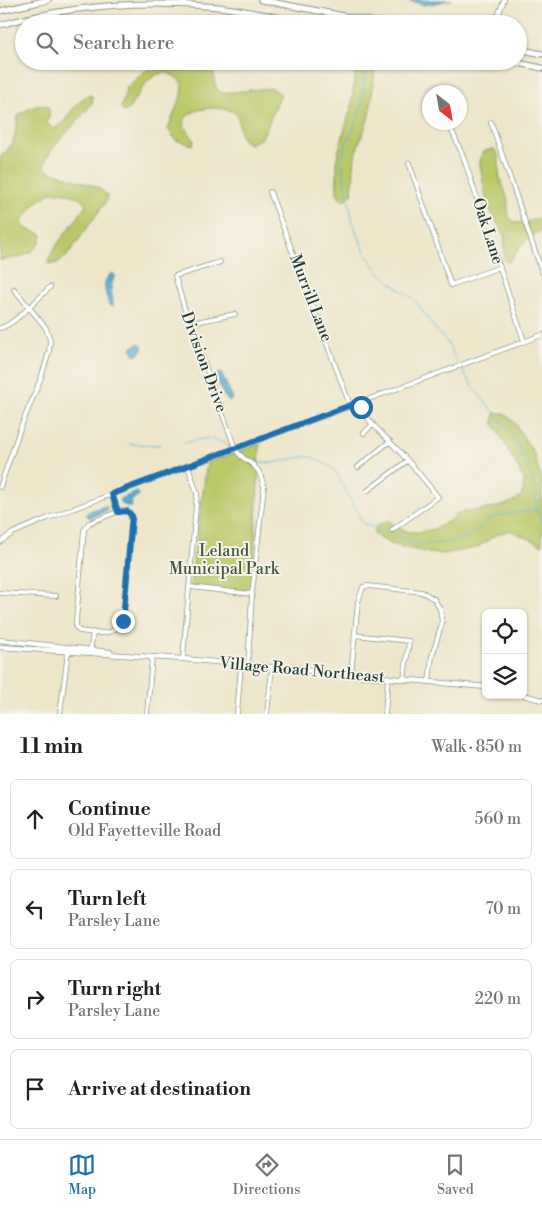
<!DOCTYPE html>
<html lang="en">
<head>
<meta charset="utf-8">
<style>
  body { margin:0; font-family:"Libre Bodoni",serif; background:#f6f6f6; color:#202124 }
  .controls { position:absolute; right:15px; bottom:15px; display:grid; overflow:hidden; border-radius:8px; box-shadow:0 1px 4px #0004 }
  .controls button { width:45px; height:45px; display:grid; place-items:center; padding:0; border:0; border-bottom:1px solid #e0e0e0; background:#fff; color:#202124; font:25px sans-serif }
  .compass { position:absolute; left:422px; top:85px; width:45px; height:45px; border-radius:50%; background:#fff; box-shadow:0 1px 4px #0004; rotate:149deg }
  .stop { position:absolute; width:15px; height:15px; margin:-11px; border:4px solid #1f6fb2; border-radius:50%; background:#fff }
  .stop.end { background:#1f6fb2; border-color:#fff; box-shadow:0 1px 5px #0008 }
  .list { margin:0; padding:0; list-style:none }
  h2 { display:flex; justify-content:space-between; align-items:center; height:65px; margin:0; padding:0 20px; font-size:21px }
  h2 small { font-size:16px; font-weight:400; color:#757577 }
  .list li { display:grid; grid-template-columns:32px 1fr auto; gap:15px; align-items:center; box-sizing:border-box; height:80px; margin:0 10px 10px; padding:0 10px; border:1px solid #e0e0e0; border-radius:8px }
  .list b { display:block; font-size:19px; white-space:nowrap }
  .list p { margin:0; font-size:16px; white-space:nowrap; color:#757577 }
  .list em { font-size:16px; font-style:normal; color:#757577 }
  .icon { flex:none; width:28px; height:28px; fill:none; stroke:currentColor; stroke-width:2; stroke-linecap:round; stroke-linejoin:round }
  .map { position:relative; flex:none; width:542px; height:714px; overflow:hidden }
  .search { position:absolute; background:#fff; box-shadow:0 1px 4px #0004; left:15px; right:15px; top:15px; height:55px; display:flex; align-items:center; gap:12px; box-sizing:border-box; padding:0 18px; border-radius:28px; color:#757577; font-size:19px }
  .sheet { height:425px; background:#fff }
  nav { display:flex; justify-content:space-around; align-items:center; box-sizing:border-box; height:70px; border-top:1px solid #e0e0e0; background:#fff; font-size:14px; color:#757577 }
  nav a { display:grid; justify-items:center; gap:2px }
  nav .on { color:#1f6fb2 }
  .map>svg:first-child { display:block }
  .green { fill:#bac768; stroke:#6c824e }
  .water { fill:#59aed5; stroke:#3c7684 }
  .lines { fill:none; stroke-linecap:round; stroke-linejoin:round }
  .stream { stroke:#59aed5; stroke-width:1 }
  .minor-casing { stroke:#86927f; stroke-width:5.5 }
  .major-casing { stroke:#86927f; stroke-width:6 }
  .highway-casing { stroke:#86927f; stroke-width:7 }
  .minor { stroke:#fff; stroke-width:4 }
  .major { stroke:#fff; stroke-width:4.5 }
  .highway { stroke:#fff; stroke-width:5 }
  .route { stroke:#1f6fb2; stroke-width:6 }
  .labels { text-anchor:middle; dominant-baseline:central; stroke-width:4; stroke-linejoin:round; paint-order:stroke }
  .street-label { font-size:16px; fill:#1f3d34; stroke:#f7f3e8 }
  .park-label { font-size:16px; fill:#3e593e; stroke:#f7f3e8 }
</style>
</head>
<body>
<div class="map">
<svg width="542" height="714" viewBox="0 0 542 714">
  <rect width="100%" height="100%" fill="#f7f3e8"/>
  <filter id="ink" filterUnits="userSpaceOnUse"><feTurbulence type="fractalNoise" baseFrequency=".02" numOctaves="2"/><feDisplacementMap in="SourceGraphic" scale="10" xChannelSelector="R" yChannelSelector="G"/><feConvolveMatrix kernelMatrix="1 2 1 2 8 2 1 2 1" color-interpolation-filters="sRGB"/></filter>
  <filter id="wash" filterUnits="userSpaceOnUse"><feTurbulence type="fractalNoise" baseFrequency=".0096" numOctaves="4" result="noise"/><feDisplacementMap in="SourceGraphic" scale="20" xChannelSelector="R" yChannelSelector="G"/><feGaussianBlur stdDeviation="1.12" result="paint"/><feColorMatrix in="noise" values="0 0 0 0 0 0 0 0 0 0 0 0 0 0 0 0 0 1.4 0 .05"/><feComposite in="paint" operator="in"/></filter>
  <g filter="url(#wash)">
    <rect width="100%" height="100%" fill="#ede6ca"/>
    <path class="green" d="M157,61C169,61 204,57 211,68C217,76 211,87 222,93L271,88L281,94L262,138L250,144C235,138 242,127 237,115C228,104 187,106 184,122C183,131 194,135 194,143L192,145L176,140L168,129L183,91C182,83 180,79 172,75C151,65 138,96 128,110L124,112L121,108L127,87Z
      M359,61H372L375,68L370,114L355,154L352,194L346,200H342L337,193V156L351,108L356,67Z
      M90,95L92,96L93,101C84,117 44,151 44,166L48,171L55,173L86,183L99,188L107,195V200L67,256L57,263L48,264C47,252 79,219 86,205C81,195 62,191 51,192L34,205L22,220C24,233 33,229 42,235C42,246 27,256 16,258C10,259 6,258 0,261V158L13,143L18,116C23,111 42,101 48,107C51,111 48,119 47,123L54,129C68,124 72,101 90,95Z
      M494,149C501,155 498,163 499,171C499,180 505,189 507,198C509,203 507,208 508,213C511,230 532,220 542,217V230L525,241L509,262L505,261L504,258L505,237L487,204L480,165C480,154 483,150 494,149Z
      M495,413H504L515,423L534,454L542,481V545L510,530L496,535L476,548L443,554L428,553L391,544L378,537L373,532L379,524L389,521C394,524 400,530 406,531C424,535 446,527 457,513C473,510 513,509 522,494C524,490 524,484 524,479L493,422Z
      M260,444L252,594L190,587L207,463Z"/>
    <path class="water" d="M408,0H452L424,5Z
      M112,273L115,275C108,290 113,290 113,306L112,307L109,305C106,294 100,281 112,273Z
      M139,343L142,345V350L139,354L135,355L131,348Z
      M221,373L232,396L233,398L229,402L223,394L216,374Z
      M137,492L139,495L131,501L132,507L126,506L120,502V499Z
      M106,506L107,510L91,518L87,516V513L92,510Z"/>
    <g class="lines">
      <path class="stream" d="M366,61L362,104L355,125L347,142L341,158L353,224L366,254L377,270L390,282L414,299L436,330L447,342L456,360
        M461,368C476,397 504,417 518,446C525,460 533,475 536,490C539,507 530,504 542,522
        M183,443C204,439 209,435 229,446
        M129,444L160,445
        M238,450L255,461L262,462L272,463L302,457H312L331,467L335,471L363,523L399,538L417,544L425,545L437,543H446L464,539L474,533L488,520L493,517L534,510"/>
    </g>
  </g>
  <g filter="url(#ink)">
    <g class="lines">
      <g class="minor-casing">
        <path id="minor" d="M499,13L504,0
          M448,122L463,156L524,341
          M491,122L542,272
          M409,163L451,285L500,267
          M270,192L350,405
          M220,262L175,276L184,307L235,448C241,460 248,459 256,468C261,473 262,481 264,487L252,594L248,665
          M191,323L235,314
          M0,328C13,326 40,297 50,287
          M359,402C365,419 377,428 389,441C407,458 423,478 438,497L392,530
          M364,433L372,425
          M358,467L390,441
          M0,487L20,429L41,378L49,352L50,340L46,328L14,289
          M367,491L407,461
          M112,494L117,512L89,523L84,530L76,621V627L79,631C97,633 112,638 123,621L132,519L129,512L124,510L117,512
          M0,542L13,533L48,518L542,335
          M190,587L252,594
          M0,593L56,596
          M354,635L409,641L404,679
          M90,653L93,632
          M183,659L197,493L188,466
          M351,674L358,602L363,587L368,586L422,592L434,599L440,609L442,623L432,656L429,682
          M60,714L68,652
          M147,714L152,657
          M237,714L241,665
          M267,714L272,668
          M385,714L388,677"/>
      </g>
      <g class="major-casing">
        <path id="major" d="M0,640L110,652
          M0,647L183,659L486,687
          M523,695L542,700"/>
      </g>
      <g class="highway-casing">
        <path id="highway" d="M261,0L386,24
          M0,11L48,0
          M0,25C71,5 145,0 219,7C250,11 281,18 312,24
          M518,49L542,54
          M508,61L542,68"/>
      </g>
      <use href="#minor" class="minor"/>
      <use href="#major" class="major"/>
      <use href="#highway" class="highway"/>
    </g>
  </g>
  <g class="lines" filter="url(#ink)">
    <path class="route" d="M123,621L132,516L127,511L118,512L112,494L359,402L361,407"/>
  </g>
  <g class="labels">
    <g class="street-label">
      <text transform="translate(488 231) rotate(72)">Oak Lane</text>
      <text transform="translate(311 298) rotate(69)">Murrill Lane</text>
      <text transform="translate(204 362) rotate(70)">Division Drive</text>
      <text transform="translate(302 670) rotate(5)">Village Road Northeast</text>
    </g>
    <g class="park-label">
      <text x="224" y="551">Leland<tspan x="224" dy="18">Municipal Park</tspan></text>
    </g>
  </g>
</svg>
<div class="controls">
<button><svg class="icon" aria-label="locate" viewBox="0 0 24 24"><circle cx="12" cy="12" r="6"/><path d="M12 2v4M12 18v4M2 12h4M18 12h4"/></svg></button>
<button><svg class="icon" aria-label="layers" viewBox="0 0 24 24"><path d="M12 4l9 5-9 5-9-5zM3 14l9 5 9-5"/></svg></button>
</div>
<svg class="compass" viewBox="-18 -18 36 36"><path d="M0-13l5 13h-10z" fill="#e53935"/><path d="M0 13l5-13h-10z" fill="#757577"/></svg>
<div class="stop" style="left:361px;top:407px"></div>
<div class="stop end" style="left:123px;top:621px"></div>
<div class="search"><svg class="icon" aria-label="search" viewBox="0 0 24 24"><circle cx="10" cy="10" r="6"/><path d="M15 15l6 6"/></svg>Search here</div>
</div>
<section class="sheet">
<h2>11 min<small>Walk · 850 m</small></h2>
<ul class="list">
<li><svg class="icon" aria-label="ahead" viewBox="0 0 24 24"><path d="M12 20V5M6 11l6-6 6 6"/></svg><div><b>Continue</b><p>Old Fayetteville Road</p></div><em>560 m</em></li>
<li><svg class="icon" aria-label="left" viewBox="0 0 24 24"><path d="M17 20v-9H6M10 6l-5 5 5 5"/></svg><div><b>Turn left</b><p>Parsley Lane</p></div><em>70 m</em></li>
<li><svg class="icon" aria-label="right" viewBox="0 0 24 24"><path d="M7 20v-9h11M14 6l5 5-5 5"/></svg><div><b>Turn right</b><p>Parsley Lane</p></div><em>220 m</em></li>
<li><svg class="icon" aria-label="arrive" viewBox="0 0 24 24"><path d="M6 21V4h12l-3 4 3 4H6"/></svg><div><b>Arrive at destination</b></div></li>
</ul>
</section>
<nav>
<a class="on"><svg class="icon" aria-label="map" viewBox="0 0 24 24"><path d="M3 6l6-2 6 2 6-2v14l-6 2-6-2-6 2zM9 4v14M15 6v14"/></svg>Map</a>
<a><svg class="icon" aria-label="directions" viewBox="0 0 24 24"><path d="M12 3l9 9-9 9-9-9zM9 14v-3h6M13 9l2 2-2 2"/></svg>Directions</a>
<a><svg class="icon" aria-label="saved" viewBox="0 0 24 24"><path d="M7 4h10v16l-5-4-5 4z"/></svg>Saved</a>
</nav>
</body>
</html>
